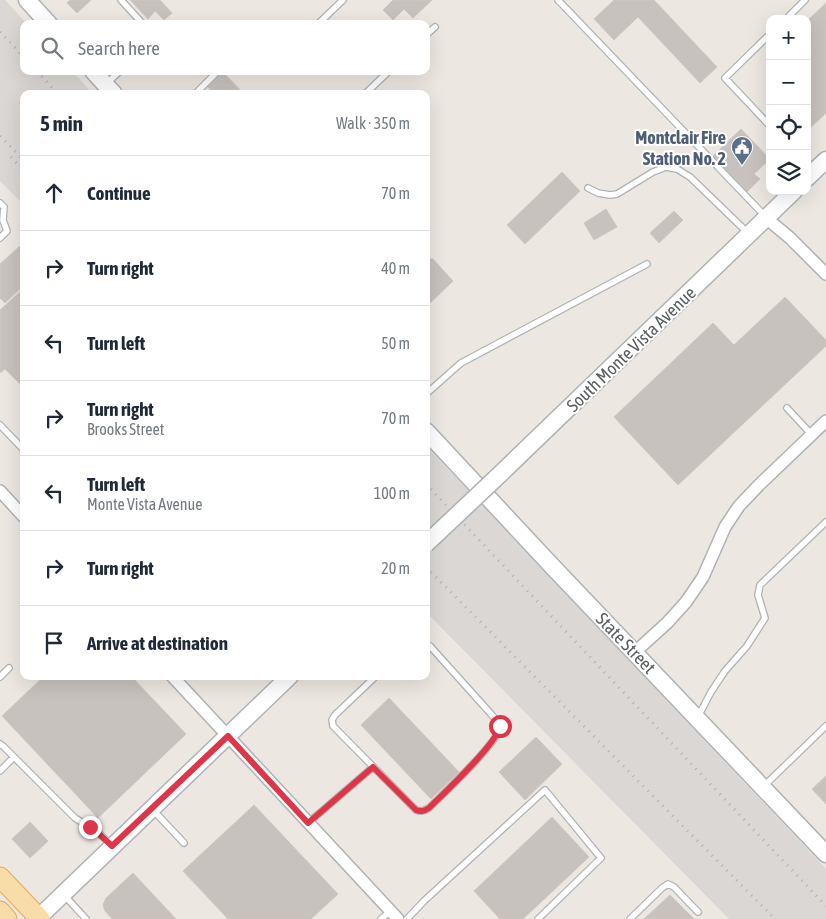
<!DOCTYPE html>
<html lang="en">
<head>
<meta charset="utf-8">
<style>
  body { margin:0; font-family:"Asap Condensed",sans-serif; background:#f2f2f3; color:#1f2937 }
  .controls { position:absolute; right:15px; top:15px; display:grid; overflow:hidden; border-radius:10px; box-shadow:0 5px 20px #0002 }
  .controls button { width:45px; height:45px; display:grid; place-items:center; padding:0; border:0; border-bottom:1px solid #e0e1e3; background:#fff; color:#1f2937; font:25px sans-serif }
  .stop { position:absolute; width:15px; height:15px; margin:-11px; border:4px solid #dd3649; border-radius:50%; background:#fff }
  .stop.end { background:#dd3649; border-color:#fff; box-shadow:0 1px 5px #0008 }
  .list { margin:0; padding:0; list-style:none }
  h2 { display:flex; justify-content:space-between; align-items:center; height:65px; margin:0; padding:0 20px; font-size:21px }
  h2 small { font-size:16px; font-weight:400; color:#747a83 }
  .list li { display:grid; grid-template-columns:32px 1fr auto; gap:15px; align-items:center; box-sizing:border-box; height:75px; padding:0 20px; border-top:1px solid #e0e1e3 }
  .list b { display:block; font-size:19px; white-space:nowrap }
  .list p { margin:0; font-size:16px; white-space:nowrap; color:#747a83 }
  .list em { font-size:16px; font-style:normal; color:#747a83 }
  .icon { flex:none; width:28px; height:28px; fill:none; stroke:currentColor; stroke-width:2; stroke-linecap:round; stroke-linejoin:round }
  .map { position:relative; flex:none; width:826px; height:919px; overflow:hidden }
  .search { position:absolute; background:#fff; box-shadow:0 5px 20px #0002; left:20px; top:20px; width:410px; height:55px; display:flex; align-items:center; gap:12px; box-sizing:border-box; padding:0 18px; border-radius:10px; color:#747a83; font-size:19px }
  .panel { position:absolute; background:#fff; box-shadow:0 5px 20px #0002; left:20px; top:90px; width:410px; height:590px; border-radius:10px }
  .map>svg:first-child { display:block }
  .industrial { fill:#dad7d4 }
  .building { fill:#c7c2be; stroke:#d0c8c0 }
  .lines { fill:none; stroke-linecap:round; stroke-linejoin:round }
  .lane-casing { stroke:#afb3b6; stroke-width:8 }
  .street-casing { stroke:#afb3b6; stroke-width:14 }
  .secondary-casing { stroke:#aeb3b6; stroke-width:19 }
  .primary-casing { stroke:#e7a75f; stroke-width:21 }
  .lane { stroke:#fff; stroke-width:5.5 }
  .street { stroke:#fff; stroke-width:11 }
  .secondary { stroke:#fff; stroke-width:16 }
  .primary { stroke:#f9dda9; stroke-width:19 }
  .rail { stroke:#b0b1b1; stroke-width:3; stroke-dasharray:1 6; stroke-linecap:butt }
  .secondary-bridge-casing { stroke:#aeb3b6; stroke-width:19; stroke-linecap:butt }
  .secondary-bridge { stroke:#fff; stroke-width:16 }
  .route { stroke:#dd3649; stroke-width:6 }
  .labels { text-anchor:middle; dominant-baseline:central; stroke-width:4; stroke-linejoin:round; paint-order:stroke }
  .service-label { font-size:18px; font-weight:bold; fill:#4e5e75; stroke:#fff; text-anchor:end }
  .street-label { font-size:18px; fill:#5a5e61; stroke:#fff }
</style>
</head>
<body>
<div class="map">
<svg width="826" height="919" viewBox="0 0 826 919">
  <rect width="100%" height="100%" fill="#ece7e1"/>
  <path class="industrial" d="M0,0H5L27,24H24V71H72L93,94H24V205L0,181Z
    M426,446L826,869V919H729L426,612Z"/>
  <path class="building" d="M70,0H91L77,13L67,3Z
    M130,0H160L172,13L164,20L155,11L148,19Z
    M393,0H432L413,18L404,9L393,20L383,10Z
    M614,0H654L717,67L700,83L638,17L614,40L594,19Z
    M826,3V113L807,131V21Z
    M223,72L244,94H214L208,87Z
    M741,129L770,159L754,174L760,179L747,192L713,156Z
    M562,172L580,191L525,244L507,225Z
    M606,209L617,227L594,240L584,223Z
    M674,211L683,220L659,243L650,233Z
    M20,246L24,250V285L5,303L0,298V264Z
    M432,258L453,281L426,307V264Z
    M24,288V380L20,384L5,369L0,373V310Z
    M785,297L826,340V346L678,485L614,417L713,323L734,345Z
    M36,676H131L186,734L98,818L2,716L40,680Z
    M389,698L459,772L431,799L361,725Z
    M536,737L562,764L525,800L499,772Z
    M826,776V804L812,789Z
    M254,805L338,894L311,919H228L183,871Z
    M552,817L589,857L523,919H500L474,891Z
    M30,822L48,841L30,858L12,839Z
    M133,873L176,919H112L105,911L103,905L106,898Z
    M670,895L694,919H644Z"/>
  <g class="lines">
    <g class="lane-casing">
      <path id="lane" d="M121,0L143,24
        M558,0L765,216
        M786,19L805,0
        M318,24L343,0
        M770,34L725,78L770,126
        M426,35L435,27
        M107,83L120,71
        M195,94L218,71
        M365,94L389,71
        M588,188L598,193L610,195L617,194L653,172L666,167L677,169L690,177L748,233
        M0,203L4,207L3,220L7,231L0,238
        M426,394L461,363L647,264
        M787,408L812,435
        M0,425L24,450
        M376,676L335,715L332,720L333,726L416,810C421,812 424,811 429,808C444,793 497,744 501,726L491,714L430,646L426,644
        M0,677L9,668
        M698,717L711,692L725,671L747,646L765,618L758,595L760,585L826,522
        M0,744L4,747L14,757L0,771
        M14,757L75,818L99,833L112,846
        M764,786L826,726
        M153,810L184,843
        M308,823L373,767
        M64,895L86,919
        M381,919L391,911
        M407,919L424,901L545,790L601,858L538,919
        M630,919L662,888L668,884L674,887L698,912"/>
    </g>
    <g class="street-casing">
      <path id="street" d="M766,218L790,238L826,274
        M0,491L24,517
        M635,652L667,623L686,602L703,577L725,527L739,506L759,485L826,421
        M172,676L398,919"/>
    </g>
    <g class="secondary-casing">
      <path id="secondary" d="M27,0L49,24
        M93,71L114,94
        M807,178L826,160
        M426,431L551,565L826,854
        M495,479L794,191
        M37,919L290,676"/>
    </g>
    <g class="primary-casing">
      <path id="primary" d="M0,877L40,919
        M0,911L7,919"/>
    </g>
    <use href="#lane" class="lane"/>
    <use href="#street" class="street"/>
    <use href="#secondary" class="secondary"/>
    <use href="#primary" class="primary"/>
    <path class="rail" d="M0,32L24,57
      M37,71L58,94
      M0,136L24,160
      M11,157L24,171
      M426,484L826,906
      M426,567L775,919"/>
    <g class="secondary-bridge-casing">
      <path id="secondary-bridge" d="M426,544L495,479"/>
    </g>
    <use href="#secondary-bridge" class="secondary-bridge"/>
  </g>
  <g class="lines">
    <path class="route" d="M90,827L98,833L112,846L228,736L308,823L373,767L416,810C421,812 424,811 429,808C444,793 498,743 500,726"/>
  </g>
  <defs>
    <g id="civic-pin" transform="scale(1.125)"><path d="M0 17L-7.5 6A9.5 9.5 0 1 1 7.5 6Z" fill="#5c6f8a" stroke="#fff"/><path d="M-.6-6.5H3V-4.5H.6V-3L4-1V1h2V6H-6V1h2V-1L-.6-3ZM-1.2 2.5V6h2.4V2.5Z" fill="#fff"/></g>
  </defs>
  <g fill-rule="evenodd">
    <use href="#civic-pin" x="742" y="147"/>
  </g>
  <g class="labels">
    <g class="service-label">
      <text x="726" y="137">Montclair Fire<tspan x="726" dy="21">Station No. 2</tspan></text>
    </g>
    <g class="street-label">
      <text transform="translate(631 349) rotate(-44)">South Monte Vista Avenue</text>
      <text transform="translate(626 643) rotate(46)">State Street</text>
    </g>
  </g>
</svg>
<div class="controls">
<button>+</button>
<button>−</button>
<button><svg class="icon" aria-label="locate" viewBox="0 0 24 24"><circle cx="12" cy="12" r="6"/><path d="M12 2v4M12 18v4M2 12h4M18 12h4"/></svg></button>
<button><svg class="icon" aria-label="layers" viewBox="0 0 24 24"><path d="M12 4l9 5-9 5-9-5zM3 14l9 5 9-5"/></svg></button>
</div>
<div class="stop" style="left:500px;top:726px"></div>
<div class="stop end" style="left:90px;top:827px"></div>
<div class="search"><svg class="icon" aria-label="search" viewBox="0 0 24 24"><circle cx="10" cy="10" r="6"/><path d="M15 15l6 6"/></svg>Search here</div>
<section class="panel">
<h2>5 min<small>Walk · 350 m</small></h2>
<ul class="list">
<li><svg class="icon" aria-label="ahead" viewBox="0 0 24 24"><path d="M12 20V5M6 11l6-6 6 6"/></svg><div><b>Continue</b></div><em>70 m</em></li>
<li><svg class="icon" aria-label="right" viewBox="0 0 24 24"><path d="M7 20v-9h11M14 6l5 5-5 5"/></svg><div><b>Turn right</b></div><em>40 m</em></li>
<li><svg class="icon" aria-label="left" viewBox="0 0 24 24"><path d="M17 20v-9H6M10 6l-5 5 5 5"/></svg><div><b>Turn left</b></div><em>50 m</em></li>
<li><svg class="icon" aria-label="right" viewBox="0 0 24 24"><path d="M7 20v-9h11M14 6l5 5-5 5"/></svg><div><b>Turn right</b><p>Brooks Street</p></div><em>70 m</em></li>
<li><svg class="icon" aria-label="left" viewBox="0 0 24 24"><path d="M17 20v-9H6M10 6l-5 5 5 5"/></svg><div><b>Turn left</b><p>Monte Vista Avenue</p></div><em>100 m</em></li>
<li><svg class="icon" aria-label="right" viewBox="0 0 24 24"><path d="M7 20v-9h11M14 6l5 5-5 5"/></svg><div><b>Turn right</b></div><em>20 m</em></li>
<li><svg class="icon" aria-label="arrive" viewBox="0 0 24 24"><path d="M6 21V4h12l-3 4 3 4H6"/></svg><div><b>Arrive at destination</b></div></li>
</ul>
</section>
</div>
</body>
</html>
